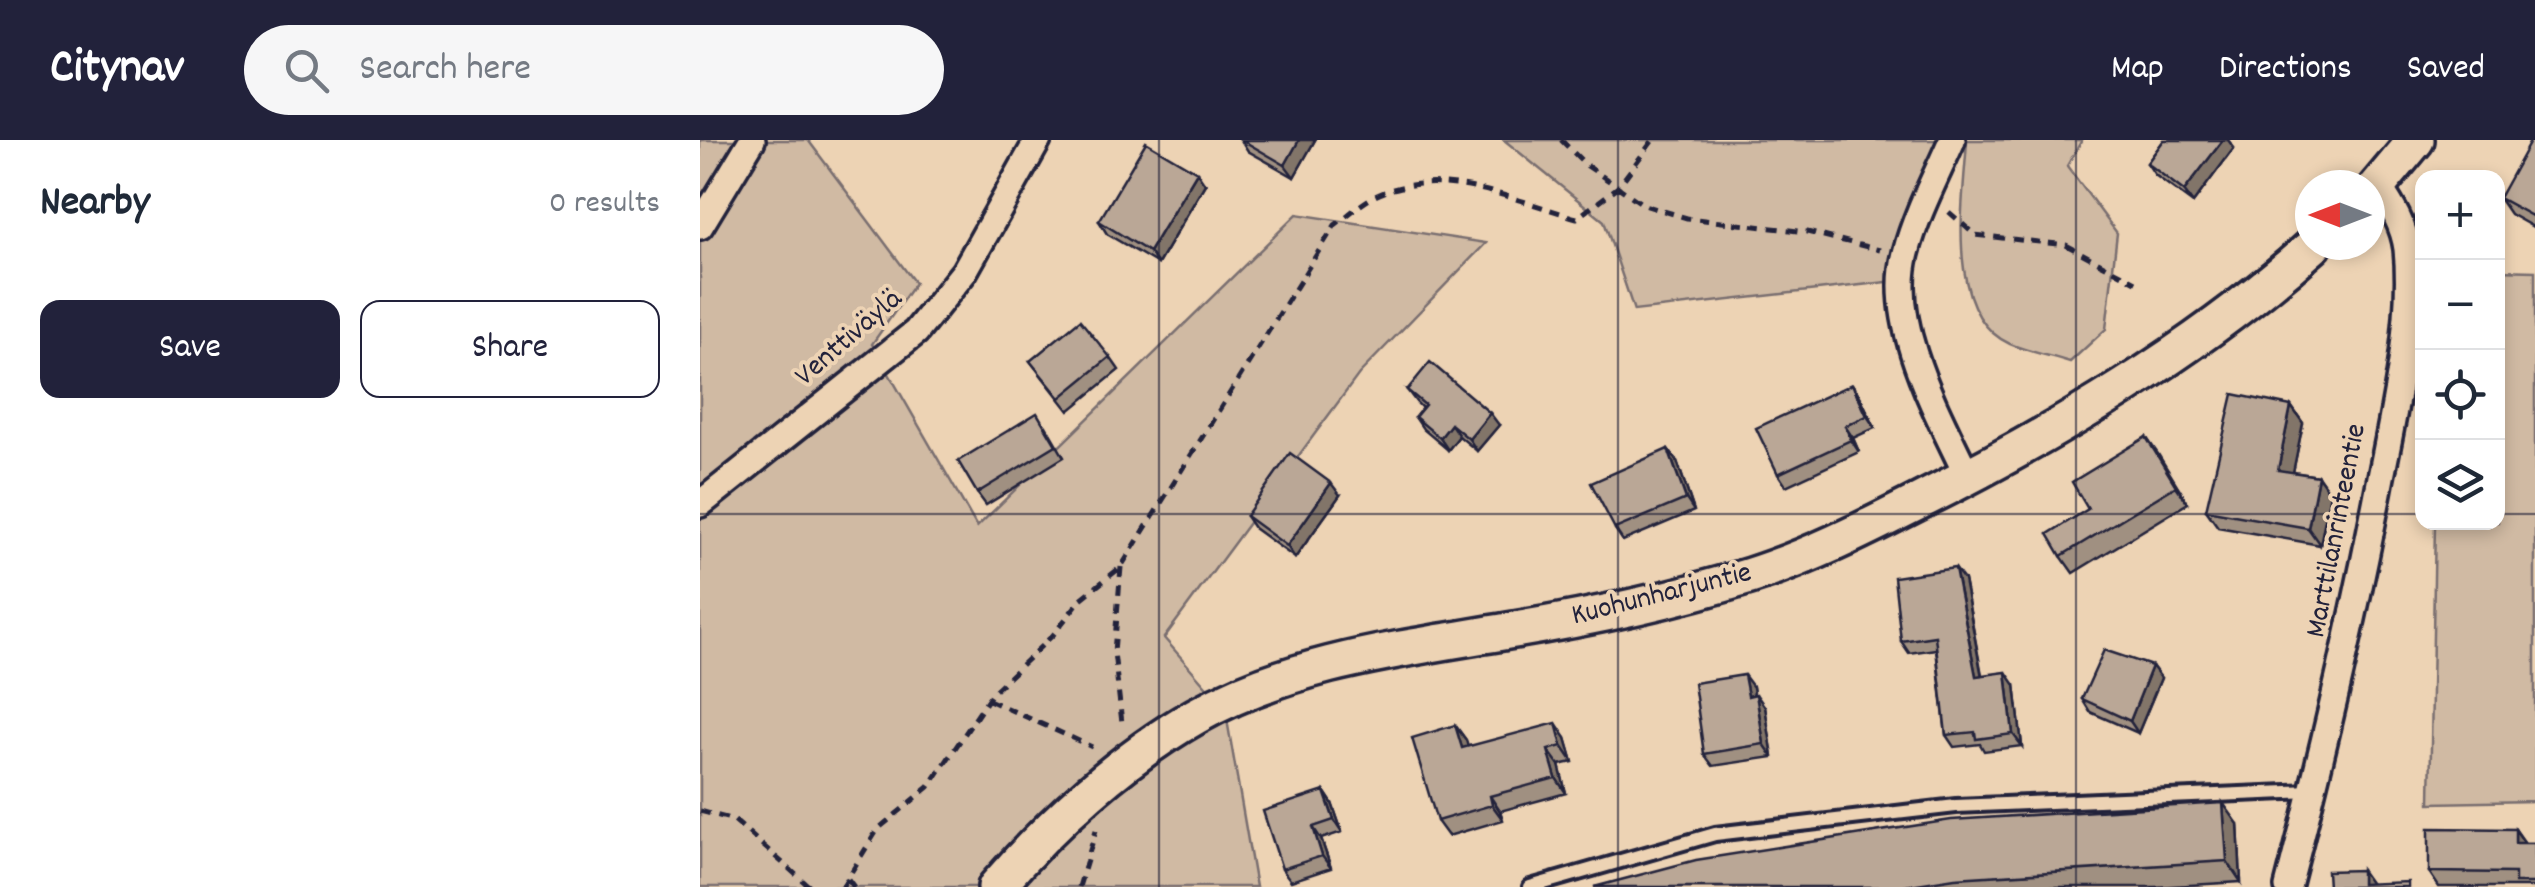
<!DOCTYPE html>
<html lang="en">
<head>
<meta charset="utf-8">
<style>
  body { margin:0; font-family:Dekko,sans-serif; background:#f6f6f7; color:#1f2937 }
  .controls { position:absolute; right:30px; top:30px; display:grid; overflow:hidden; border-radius:20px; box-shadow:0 5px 15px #0003 }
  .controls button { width:90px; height:90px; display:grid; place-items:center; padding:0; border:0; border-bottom:2px solid #e0e1e3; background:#fff; color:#1f2937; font:50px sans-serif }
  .compass { position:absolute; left:1595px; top:30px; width:90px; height:90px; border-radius:50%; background:#fff; box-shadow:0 5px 15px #0003; rotate:270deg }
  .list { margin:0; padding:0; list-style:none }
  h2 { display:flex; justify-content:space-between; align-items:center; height:130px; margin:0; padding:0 40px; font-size:42px }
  h2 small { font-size:32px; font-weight:400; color:#747a83 }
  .actions { display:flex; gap:20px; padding:30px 40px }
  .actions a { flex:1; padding:22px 0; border:2px solid #22223b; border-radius:20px; text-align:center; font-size:35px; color:#22223b }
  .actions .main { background:#22223b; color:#fff }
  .icon { flex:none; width:55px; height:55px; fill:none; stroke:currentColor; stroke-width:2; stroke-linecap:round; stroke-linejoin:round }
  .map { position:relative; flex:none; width:1835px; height:747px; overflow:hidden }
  header { display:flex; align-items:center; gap:60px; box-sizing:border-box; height:140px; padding:0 50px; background:#22223b; color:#fff }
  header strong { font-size:48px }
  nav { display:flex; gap:55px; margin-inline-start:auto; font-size:35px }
  .search { width:700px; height:90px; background:#f6f6f7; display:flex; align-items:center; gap:25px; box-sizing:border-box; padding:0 35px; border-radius:55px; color:#747a83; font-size:38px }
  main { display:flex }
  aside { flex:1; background:#fff }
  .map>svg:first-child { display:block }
  .green { fill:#d0baa3; stroke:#796e6f; stroke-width:2.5 }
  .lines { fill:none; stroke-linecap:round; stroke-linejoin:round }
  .service-casing { stroke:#22223b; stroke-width:20 }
  .minor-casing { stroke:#22223b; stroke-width:32 }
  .secondary-casing { stroke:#22223b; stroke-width:42 }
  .path { stroke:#22223b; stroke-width:5; stroke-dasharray:10 8; stroke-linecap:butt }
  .service { stroke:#edd3b4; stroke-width:12 }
  .minor { stroke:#edd3b4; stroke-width:25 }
  .secondary { stroke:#edd3b4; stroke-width:35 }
  .wall { fill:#a09081; stroke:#22223b; stroke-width:2.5 }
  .shaded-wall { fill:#827569; stroke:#22223b; stroke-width:2.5 }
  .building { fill:#baa796; stroke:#22223b; stroke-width:2.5 }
  .grid { fill:none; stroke:#22223b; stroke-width:2.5; stroke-opacity:0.55 }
  .labels { text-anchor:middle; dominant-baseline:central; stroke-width:8; stroke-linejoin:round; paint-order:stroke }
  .street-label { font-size:30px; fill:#22223b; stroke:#edd3b4 }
</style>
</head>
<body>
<header>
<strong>Citynav</strong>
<div class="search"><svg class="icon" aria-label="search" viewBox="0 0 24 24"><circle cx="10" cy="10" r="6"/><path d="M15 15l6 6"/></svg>Search here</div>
<nav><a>Map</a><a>Directions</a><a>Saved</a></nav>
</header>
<main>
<aside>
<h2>Nearby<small>0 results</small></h2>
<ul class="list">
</ul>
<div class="actions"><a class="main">Save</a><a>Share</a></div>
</aside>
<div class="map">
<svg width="1835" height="747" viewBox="0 0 1835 747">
  <rect width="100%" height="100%" fill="#edd3b4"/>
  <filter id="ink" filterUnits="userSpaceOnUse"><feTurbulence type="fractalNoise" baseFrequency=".01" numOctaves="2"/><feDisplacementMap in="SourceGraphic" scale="20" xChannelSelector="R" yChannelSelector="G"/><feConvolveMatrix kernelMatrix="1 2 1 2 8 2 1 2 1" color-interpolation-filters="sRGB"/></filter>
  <g filter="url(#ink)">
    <path class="green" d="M0,0H108L215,143L172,204L277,387L597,74L786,103L659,234L464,498L525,568L556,747H0Z
      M804,0H1252L1204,140L934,171L904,81Z
      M1267,0H1382L1367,26L1417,93L1406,189L1370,222C1351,216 1329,212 1310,204C1243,174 1264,58 1267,0Z
      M1798,130L1835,131V661L1730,663L1735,383L1798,382Z"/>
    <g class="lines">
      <g class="service-casing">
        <path id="service" d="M830,747L1015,694L1256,666L1612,651"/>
      </g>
      <g class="minor-casing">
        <path id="minor" d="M1252,0C1236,37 1216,74 1206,113C1187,185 1239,275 1268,337
          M0,86L52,0
          M0,364L216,192L264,132L338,0
          M1588,747C1623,611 1655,475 1681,337C1695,268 1714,178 1707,109C1704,86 1692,66 1679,47"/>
      </g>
      <g class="secondary-casing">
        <path id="secondary" d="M1670,55L1716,0
          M296,747C351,683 422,618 496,576C591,522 702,509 808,491C889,478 972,460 1050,436C1107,418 1163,390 1216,363C1356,293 1497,210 1614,105"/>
      </g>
      <path class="path" d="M861,0L886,25L944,65L987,78L1107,92L1180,110
        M1249,72L1275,95L1366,105L1436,142
        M421,427L414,512L422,583
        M289,560L392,607
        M0,671L34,680L110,747
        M148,739L154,747
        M142,747L178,689L229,647L293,552L353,495L381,459L421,427L635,85C647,76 660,64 673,57C738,24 813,60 877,78L918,47L953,0
        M379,747L396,690"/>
      <use href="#service" class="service"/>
      <use href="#minor" class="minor"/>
      <use href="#secondary" class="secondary"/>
    </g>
    <path class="wall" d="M541,0H615L594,37L548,11Z
      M1464,0H1528L1534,8L1493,63L1455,35L1447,23Z
      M1835,0V88L1810,74L1799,58Z
      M505,44L458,124L407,94L399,81Z
      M410,217L419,230L369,271L330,221Z
      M1152,244L1160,256L1175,288L1153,298L1159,312L1086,346L1078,334Z
      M707,250L799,285L777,311L759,296L748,310L723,289L715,277L722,268L716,262Z
      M1591,266L1603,283L1593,332L1618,336L1630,353L1620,405L1518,387L1506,370Z
      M346,286L364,317L286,365L277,353Z
      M1446,297L1488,363L1373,433L1361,416L1388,369Z
      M968,309L977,321L994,371L923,401L915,389Z
      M640,355L595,418L554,388L546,376Z
      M1264,440L1282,535L1315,545L1322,606L1284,611L1280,604L1254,607L1246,595L1236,509L1209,513L1201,501Z
      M1452,526L1461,538L1438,593L1390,572L1382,559Z
      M1053,547L1054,555L1065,567L1073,617L1013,626L1004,614Z
      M755,585L766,600L767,606L866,598L873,622L859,625L866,653L800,671L803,680L748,696L737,681Z
      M624,651L632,663L642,692L621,699L631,728L591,741L582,729Z
      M1538,684L1541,742L1455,747H894Z
      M1815,689L1825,703H1835V747H1739L1729,732Z"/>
    <path class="shaded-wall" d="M599,0H615L594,37L585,25Z
      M1523,0H1528L1534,8L1493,63L1484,51Z
      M497,32L505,44L458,124L449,112Z
      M1152,244L1160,256L1175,288L1167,276Z
      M1591,266L1603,283L1590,347L1578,330Z
      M790,273L799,285L777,311L769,299Z
      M751,284L759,296L748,310L740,298Z
      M1145,286L1153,298L1159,312L1151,300Z
      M1446,297L1458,314L1488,363L1476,346Z
      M968,309L977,321L994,371L986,359Z
      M1618,336L1630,353L1620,405L1608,388Z
      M631,343L640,355L595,418L587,406Z
      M1255,428L1264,440L1284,548L1276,536Z
      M1452,526L1461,538L1438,593L1430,581Z
      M1306,532L1315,545L1322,606L1313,594Z
      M1044,535L1053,547L1056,568L1048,556Z
      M1056,554L1065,567L1073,617L1064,604Z
      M856,583L866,598L873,622L862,606Z
      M755,585L766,600L772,623L762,608Z
      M848,610L859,625L866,653L856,638Z
      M624,651L632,663L642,692L634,680Z
      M790,656L800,671L803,680L792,665Z
      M1523,663L1538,684L1541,742L1527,721Z
      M613,687L621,699L631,728L622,716Z
      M1815,689L1827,707L1815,703Z
      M1661,730L1673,747L1661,744Z"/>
    <path class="building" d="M542,0H599L585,25Z
      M1464,0H1523L1484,51L1447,23Z
      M1831,0H1835V71L1832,76L1799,58Z
      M446,2L497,32L449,112L399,81Z
      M380,180L410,217L360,258L330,221Z
      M730,222L790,273L769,299L751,284L740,298L715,277L725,265L707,250Z
      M1152,244L1167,276L1145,286L1151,300L1078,334L1056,288Z
      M1533,254L1591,266L1578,330L1618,336L1608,388L1506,370Z
      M337,273L356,305L277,353L258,321Z
      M1446,297L1476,346L1361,416L1348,394L1388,369L1372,342Z
      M968,309L986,359L915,389L891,343Z
      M590,313L631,343L587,406L546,376Z
      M1255,428L1276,536L1306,532L1313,594L1276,599L1275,592L1246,595L1235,496L1201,501L1194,437Z
      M1404,510L1452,526L1430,581L1382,559Z
      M1044,535L1048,556L1056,554L1064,604L1004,614L994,543Z
      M856,583L862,606L848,610L856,638L790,656L792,665L737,681L712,598L755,585L762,608Z
      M624,651L634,680L613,687L622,716L582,729L563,671Z
      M1523,663L1527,721L1255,738L1198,747H894L996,720L1251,680Z
      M1729,688L1815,689V703H1835V743H1815V733L1729,732Z
      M1661,730V744L1708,742V747H1628L1627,731Z"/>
  </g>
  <path class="grid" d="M459,0V747M918,0V747M1376,0V747M0,374H1722M1798,374H1835"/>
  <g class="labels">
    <g class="street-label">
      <text transform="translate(150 199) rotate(-41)">Venttiväylä</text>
      <text transform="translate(1638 391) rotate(-79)">Marttilanrinteentie</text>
      <text transform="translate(962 456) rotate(-14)">Kuohunharjuntie</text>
    </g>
  </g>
</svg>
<div class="controls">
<button>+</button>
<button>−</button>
<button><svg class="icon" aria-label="locate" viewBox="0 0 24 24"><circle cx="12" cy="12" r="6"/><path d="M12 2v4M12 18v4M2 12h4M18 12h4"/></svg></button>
<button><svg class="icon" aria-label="layers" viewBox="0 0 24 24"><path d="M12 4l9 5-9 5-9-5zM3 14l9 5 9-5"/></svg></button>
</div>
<svg class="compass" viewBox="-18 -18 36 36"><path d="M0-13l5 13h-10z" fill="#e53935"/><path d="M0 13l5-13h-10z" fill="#747a83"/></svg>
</div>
</main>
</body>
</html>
